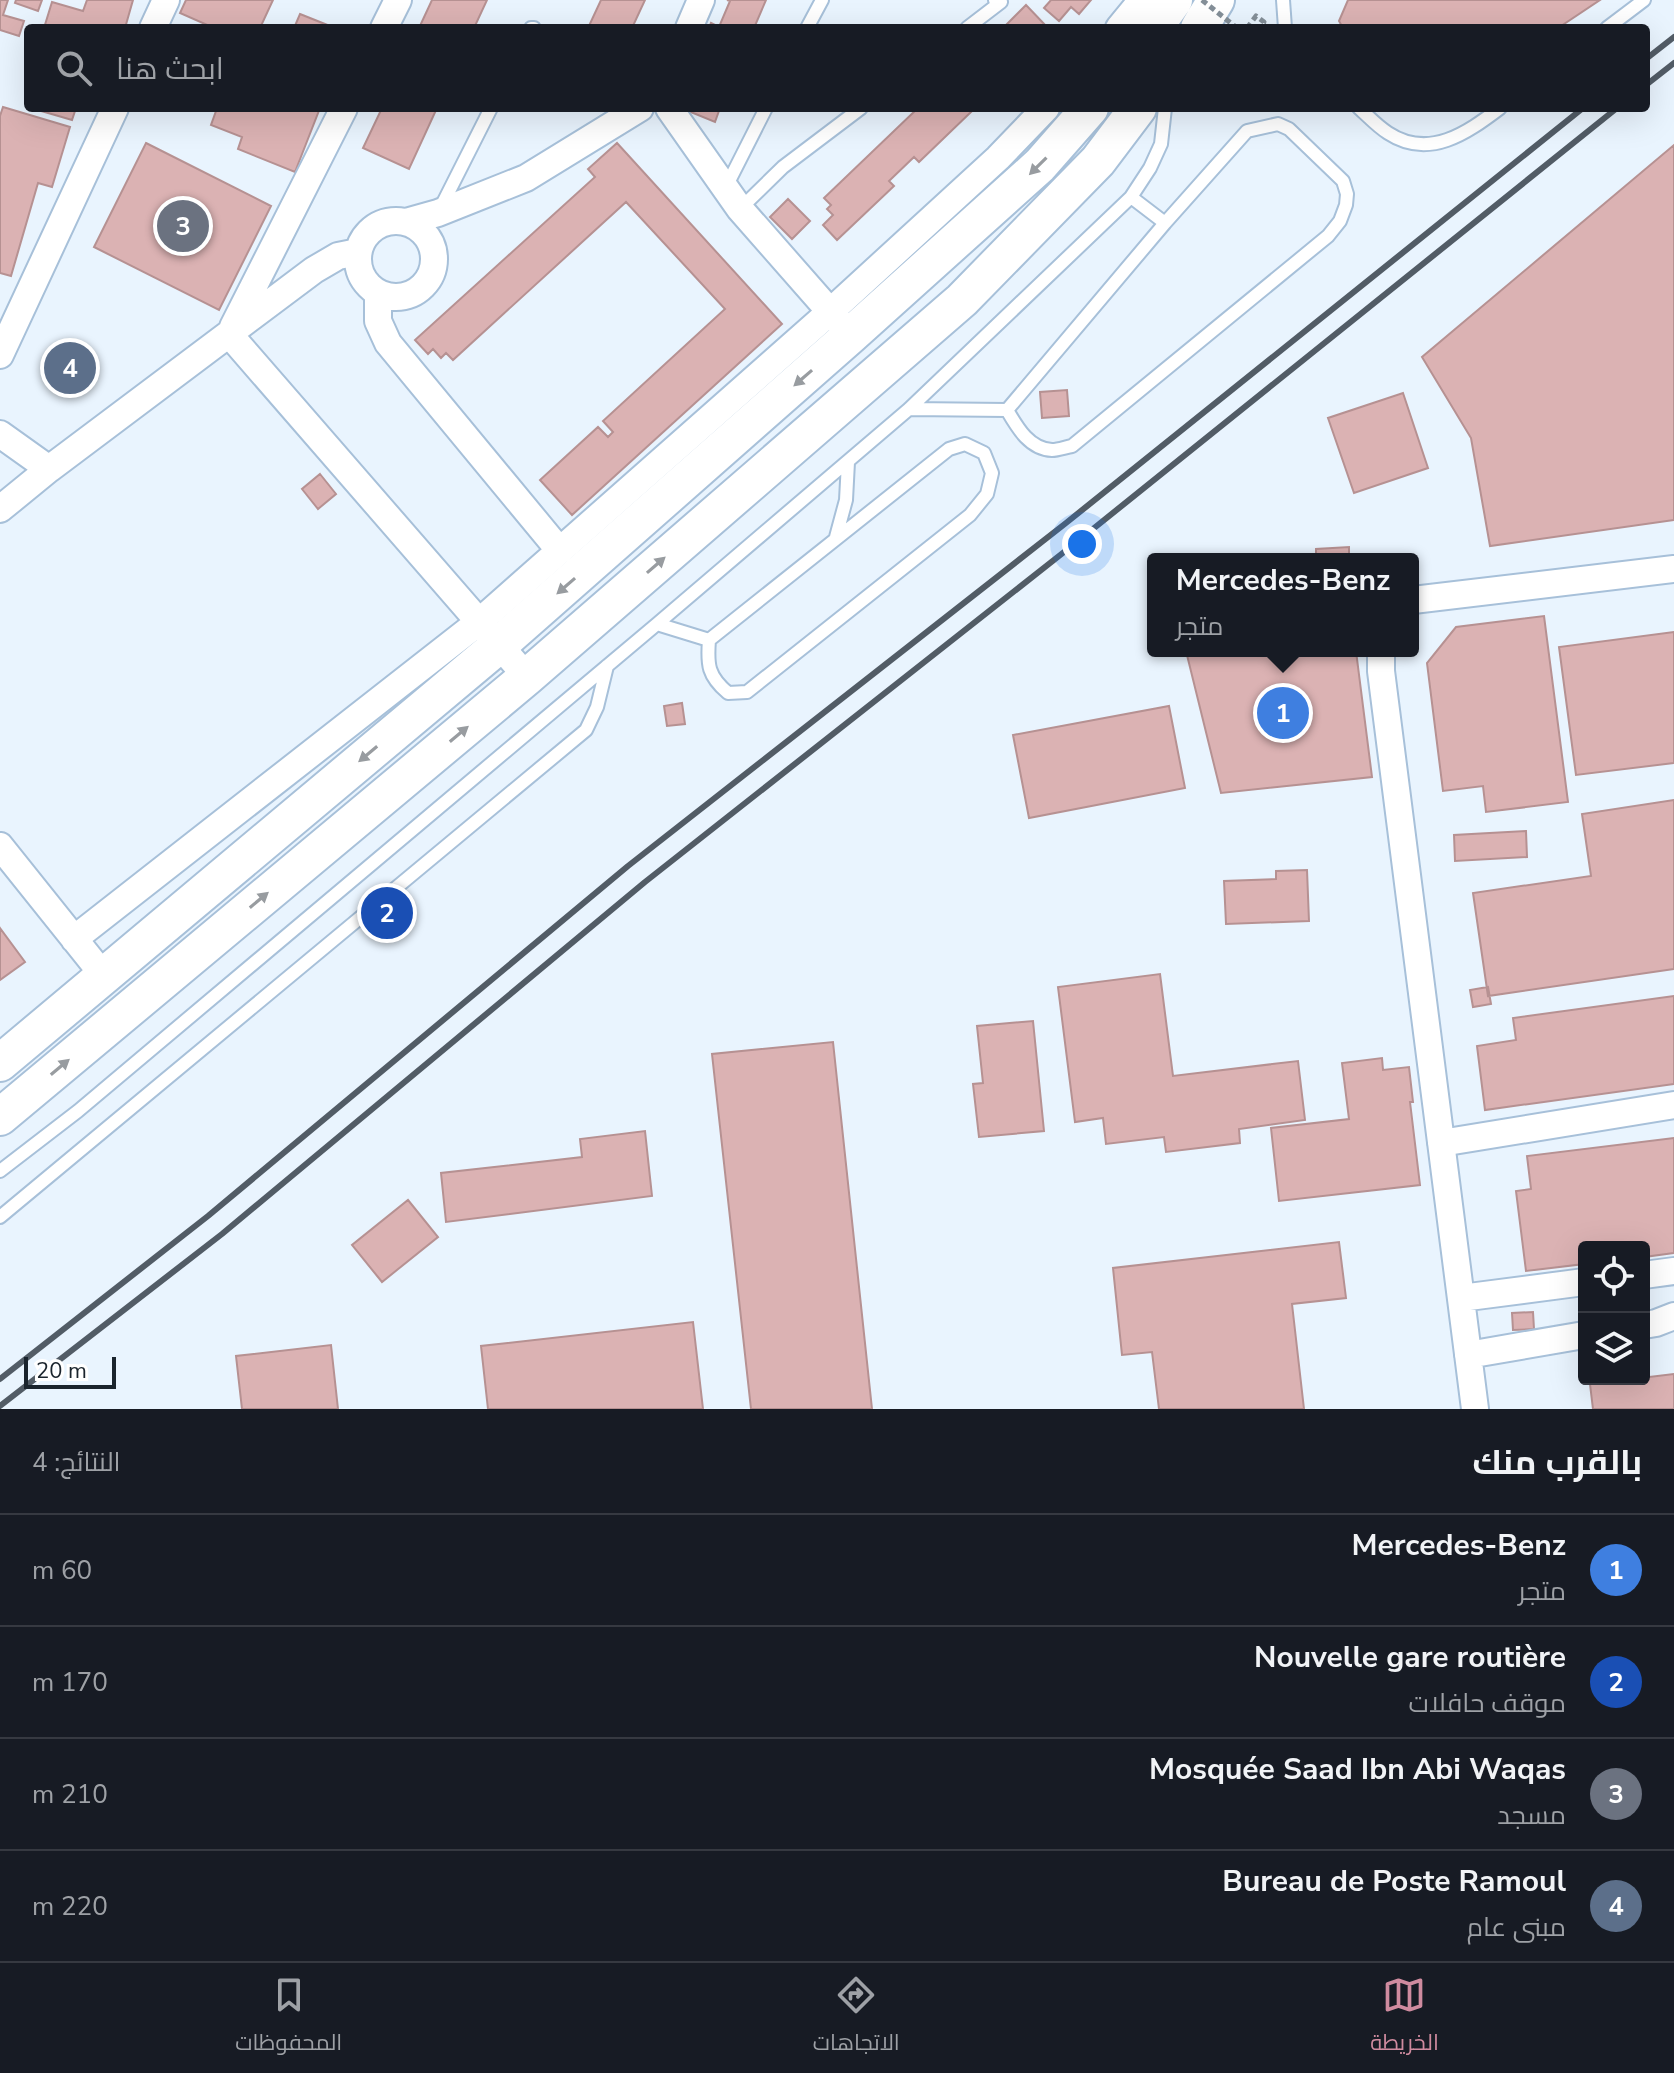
<!DOCTYPE html>
<html lang="ar">
<head>
<meta charset="utf-8">
<style>
  body { margin:0; font-family:"Nunito Sans",Cairo,sans-serif; background:#20242c; color:#f1f3f6; direction:rtl }
  .controls { position:absolute; right:24px; bottom:24px; display:grid; overflow:hidden; border-radius:8px; box-shadow:0 8px 32px #0002 }
  .controls button { width:72px; height:72px; display:grid; place-items:center; padding:0; border:0; border-bottom:2px solid #363941; background:#171b24; color:#f1f3f6; font:40px sans-serif }
  .scale { position:absolute; left:24px; bottom:20px; width:92px; box-sizing:border-box; padding-left:8px; border:4px solid #1a242d; border-top:0; font-size:22px; line-height:28px; white-space:nowrap; color:#1a242d; -webkit-text-stroke:6px #fff; paint-order:stroke }
  .you { position:absolute; left:1082px; top:544px; width:28px; height:28px; margin:-20px; border:6px solid #fff; border-radius:50%; background:#1a73e8; box-shadow:0 0 0 12px #1a73e833 }
  .badge { display:grid; place-items:center; width:52px; height:52px; border-radius:50%; background:#cf8b9f; color:#fff; font-size:26px; font-weight:700 }
  .pin { position:absolute; translate:-50% -50%; border:4px solid #fff; box-shadow:0 2px 8px #0006 }
  .popup { position:absolute; left:1147px; top:553px; width:272px; height:104px; box-sizing:border-box; display:grid; place-content:center; border-radius:8px; background:#171b24; filter:drop-shadow(0 2px 6px #0005); font-size:26px; white-space:nowrap; color:#9ea1a6 }
  .popup b { font-size:30px; color:#f1f3f6 }
  .popup::after { content:''; position:absolute; left:50%; top:100%; margin-left:-16px; border:16px solid transparent; border-top-color:#171b24 }
  .list { margin:0; padding:0; list-style:none }
  h2 { display:flex; justify-content:space-between; align-items:center; height:104px; margin:0; padding:0 32px; font-size:34px }
  h2 small { font-size:26px; font-weight:400; color:#9ea1a6 }
  .list li { display:grid; grid-template-columns:52px 1fr auto; gap:24px; align-items:center; box-sizing:border-box; height:112px; padding:0 32px; border-top:2px solid #363941 }
  .list b { display:block; font-size:30px; white-space:nowrap }
  .list p { margin:0; font-size:26px; white-space:nowrap; color:#9ea1a6 }
  .list em { font-size:26px; font-style:normal; color:#9ea1a6 }
  .icon { flex:none; width:44px; height:44px; fill:none; stroke:currentColor; stroke-width:2; stroke-linecap:round; stroke-linejoin:round }
  .map { position:relative; flex:none; width:1674px; height:1409px; overflow:hidden; direction:ltr }
  .search { position:absolute; background:#171b24; box-shadow:0 8px 32px #0002; left:24px; right:24px; top:24px; height:88px; display:flex; align-items:center; gap:20px; box-sizing:border-box; padding:0 28px; border-radius:8px; color:#9ea1a6; font-size:30px }
  .sheet { height:552px; background:#171b24 }
  nav { display:flex; justify-content:space-around; align-items:center; box-sizing:border-box; height:112px; border-top:2px solid #363941; background:#171b24; font-size:22px; color:#9ea1a6 }
  nav a { display:grid; justify-items:center; gap:4px }
  nav .on { color:#cf8b9f }
  .map>svg:first-child { display:block }
  .building { fill:#dbb2b3; stroke:#b69192; stroke-width:2 }
  .lines { fill:none; stroke-linecap:round; stroke-linejoin:round }
  .service-casing { stroke:#a7c0d9; stroke-width:16 }
  .minor-casing { stroke:#a7c0d9; stroke-width:30 }
  .secondary-casing { stroke:#a7c0d9; stroke-width:40 }
  .path { stroke:#848f98; stroke-width:5; stroke-dasharray:6 4; stroke-linecap:butt }
  .service { stroke:#fff; stroke-width:12 }
  .minor { stroke:#fff; stroke-width:26 }
  .secondary { stroke:#fff; stroke-width:36 }
  .rail { stroke:#525c66; stroke-width:6 }
  .path-bridge { stroke:#848f98; stroke-width:5; stroke-dasharray:6 4; stroke-linecap:butt }
  .oneway { fill:#989ca0 }
</style>
</head>
<body>
<div class="map">
<svg width="1674" height="1409" viewBox="0 0 1674 1409">
  <rect width="100%" height="100%" fill="#e9f4fe"/>
  <path class="building" d="M0,0H8L3,15L24,21L19,36L0,30Z
    M16,0H42L38,11L15,3Z
    M87,0H133L125,28H44L52,2L83,11Z
    M186,0H273L260,28H214L180,13Z
    M432,0H487L474,28H419Z
    M601,0H645L632,28H588Z
    M727,0H766L754,28H709L711,23L719,27L730,1Z
    M1051,0H1091L1079,14L1071,7L1059,21L1044,8Z
    M1348,0H1600L1558,28H1343L1339,21Z
    M1026,5L1048,28H1003Z
    M300,14L335,28H294Z
    M3,107L70,127L52,187L38,183L11,276L0,273V116Z
    M31,108H76L72,120Z
    M208,108H320L295,172L238,149L242,137L211,125L216,111Z
    M382,108H437L409,169L363,148Z
    M681,108H720L715,122Z
    M918,108H967L971,112L919,162L914,157L889,181L894,186L837,240L823,225L833,215L827,209L831,205L824,198Z
    M146,143L271,206L219,310L94,247Z
    M617,143L782,324L572,515L540,480L598,427L608,437L613,432L603,421L725,309L626,202L453,360L446,353L441,358L433,349L428,354L415,340L595,177L588,169Z
    M1674,145V520L1490,546L1471,438L1422,357Z
    M788,199L810,221L792,239L770,217Z
    M1067,390L1069,416L1042,418L1040,392Z
    M1403,393L1428,468L1354,493L1328,418Z
    M320,474L336,494L318,509L302,489Z
    M1349,547V559H1316V549Z
    M1544,616L1568,802L1486,812L1483,786L1443,791L1427,663L1456,627Z
    M1674,632V763L1576,775L1559,647Z
    M1186,651H1356L1372,777L1221,793Z
    M682,703L685,724L667,726L664,706Z
    M1169,706L1185,788L1029,818L1013,735Z
    M1674,800V969L1488,996L1473,893L1591,876L1582,814Z
    M1526,831L1527,857L1455,861L1454,835Z
    M1307,870L1309,921L1226,924L1224,881L1276,879V871Z
    M0,928L25,962L0,980Z
    M1160,974L1173,1076L1298,1061L1305,1120L1239,1129L1240,1143L1166,1152L1164,1137L1106,1144L1103,1118L1075,1122L1058,987Z
    M1488,987L1491,1004L1473,1007L1470,990Z
    M1674,996V1084L1485,1110L1477,1046L1516,1040L1513,1018Z
    M1033,1021L1044,1131L979,1137L973,1084L983,1083L977,1026Z
    M833,1042L872,1409H751L712,1054Z
    M1382,1058L1383,1070L1409,1067L1413,1102H1410L1420,1185L1279,1201L1271,1128L1349,1119L1342,1063Z
    M645,1131L652,1196L446,1222L441,1173L582,1157L580,1139Z
    M1674,1138V1253L1644,1257V1247H1584V1264L1526,1271L1516,1191L1531,1189L1527,1156Z
    M408,1200L438,1237L382,1282L352,1245Z
    M1339,1242L1346,1298L1292,1304L1304,1409H1159L1152,1352L1122,1355L1113,1268Z
    M1533,1312L1534,1329L1513,1330L1512,1313Z
    M693,1322L703,1409H488L481,1346Z
    M331,1345L338,1409H242L236,1356Z
    M1674,1374V1409H1593L1590,1384Z"/>
  <g class="lines">
    <g class="service-casing">
      <path id="service" d="M1283,0L1285,28
        M531,28H534
        M807,28L822,0
        M967,28L1001,2L995,0
        M1607,28L1644,0
        M1359,108C1368,116 1377,126 1388,133C1429,160 1467,133 1500,108
        M725,189L766,108
        M1131,197L1165,223
        M440,209L491,108
        M740,209L783,167L861,108
        M909,409L1007,410L1165,223L1247,131L1278,124L1289,129L1343,181L1347,194L1346,205L1340,221L1328,236L1072,446C1066,447 1058,450 1052,450C1029,449 1017,427 1007,410
        M965,444L984,453L992,473L987,494L970,515L747,692L728,693C708,676 707,665 709,640L949,449Z
        M836,537L846,500L848,462
        M657,624L709,640
        M0,1171L78,1111L657,624L909,409L1131,197L1150,168L1161,144L1165,108
        M0,1217L586,730L597,707L607,666"/>
    </g>
    <g class="minor-casing">
      <path id="minor" d="M153,28L166,0
        M384,28L398,0
        M689,28L701,0
        M1119,28L1142,0
        M669,108L740,209L841,324
        M358 259a38 38 0 1 1 76 0a38 38 0 1 1-76 0Z
        M406,222L438,213L526,178L640,108
        M378,294V321L388,343L560,551
        M233,327L344,108
        M229,334L527,677
        M0,355L115,108
        M0,434L49,469
        M0,509L49,469L314,270L338,256L358,252
        M1413,600L1674,569
        M1381,651V671L1475,1409
        M0,846L104,976
        M74,939L479,622L830,312L998,158L1046,108
        M1441,1143L1674,1105
        M1644,1275L1674,1271
        M1461,1298L1584,1282
        M1644,1325L1656,1323L1674,1316
        M1468,1355L1584,1335"/>
    </g>
    <g class="secondary-casing">
      <path id="secondary" d="M1154,28L1174,0
        M1199,28L1216,0
        M0,1063L499,645L851,335L1040,165L1090,108
        M0,1117L527,677L962,300L1098,161L1138,108"/>
    </g>
    <path class="path" d="M1247,28L1256,16L1264,22L1260,28"/>
    <use href="#service" class="service"/>
    <use href="#minor" class="minor"/>
    <use href="#secondary" class="secondary"/>
    <path class="rail" d="M1646,59L1674,37
      M1646,85L1674,63
      M0,1379L208,1216L628,866L1066,523L1583,108
      M0,1406L222,1234L645,882L1078,541L1617,108"/>
    <path class="path-bridge" d="M1202,0L1237,28"/>
  </g>
  <defs><path id="oneway-solid" d="M-6-.8H1V-3.2L6.5 0L1 3.2V.8H-6Z" transform="scale(2)"/></defs>
  <g class="oneway">
    <use href="#oneway-solid" transform="translate(1038 166) rotate(135)"/>
    <use href="#oneway-solid" transform="translate(803 378) rotate(139)"/>
    <use href="#oneway-solid" transform="translate(656 565) rotate(-41)"/>
    <use href="#oneway-solid" transform="translate(566 586) rotate(139)"/>
    <use href="#oneway-solid" transform="translate(459 734) rotate(-40)"/>
    <use href="#oneway-solid" transform="translate(368 754) rotate(140)"/>
    <use href="#oneway-solid" transform="translate(259 900) rotate(-40)"/>
    <use href="#oneway-solid" transform="translate(60 1067) rotate(-40)"/>
  </g>
</svg>
<div class="controls">
<button><svg class="icon" aria-label="locate" viewBox="0 0 24 24"><circle cx="12" cy="12" r="6"/><path d="M12 2v4M12 18v4M2 12h4M18 12h4"/></svg></button>
<button><svg class="icon" aria-label="layers" viewBox="0 0 24 24"><path d="M12 4l9 5-9 5-9-5zM3 14l9 5 9-5"/></svg></button>
</div>
<div class="scale">20 m</div>
<div class="you"></div>
<div class="pin badge" style="left:1283px;top:713px;background:#3f7fe0">1</div>
<div class="popup"><b>Mercedes-Benz</b>متجر</div>
<div class="pin badge" style="left:387px;top:913px;background:#1a4fb4">2</div>
<div class="pin badge" style="left:183px;top:226px;background:#6b7280">3</div>
<div class="pin badge" style="left:70px;top:368px;background:#5c6f8a">4</div>
<div class="search"><svg class="icon" aria-label="search" viewBox="0 0 24 24"><circle cx="10" cy="10" r="6"/><path d="M15 15l6 6"/></svg>ابحث هنا</div>
</div>
<section class="sheet">
<h2>بالقرب منك<small>النتائج: 4</small></h2>
<ul class="list">
<li><span class="badge" style="background:#3f7fe0">1</span><div><b>Mercedes-Benz</b><p>متجر</p></div><em>60 m</em></li>
<li><span class="badge" style="background:#1a4fb4">2</span><div><b>Nouvelle gare routière</b><p>موقف حافلات</p></div><em>170 m</em></li>
<li><span class="badge" style="background:#6b7280">3</span><div><b>Mosquée Saad Ibn Abi Waqas</b><p>مسجد</p></div><em>210 m</em></li>
<li><span class="badge" style="background:#5c6f8a">4</span><div><b>Bureau de Poste Ramoul</b><p>مبنى عام</p></div><em>220 m</em></li>
</ul>
</section>
<nav>
<a class="on"><svg class="icon" aria-label="map" viewBox="0 0 24 24"><path d="M3 6l6-2 6 2 6-2v14l-6 2-6-2-6 2zM9 4v14M15 6v14"/></svg>الخريطة</a>
<a><svg class="icon" aria-label="directions" viewBox="0 0 24 24"><path d="M12 3l9 9-9 9-9-9zM9 14v-3h6M13 9l2 2-2 2"/></svg>الاتجاهات</a>
<a><svg class="icon" aria-label="saved" viewBox="0 0 24 24"><path d="M7 4h10v16l-5-4-5 4z"/></svg>المحفوظات</a>
</nav>
</body>
</html>
